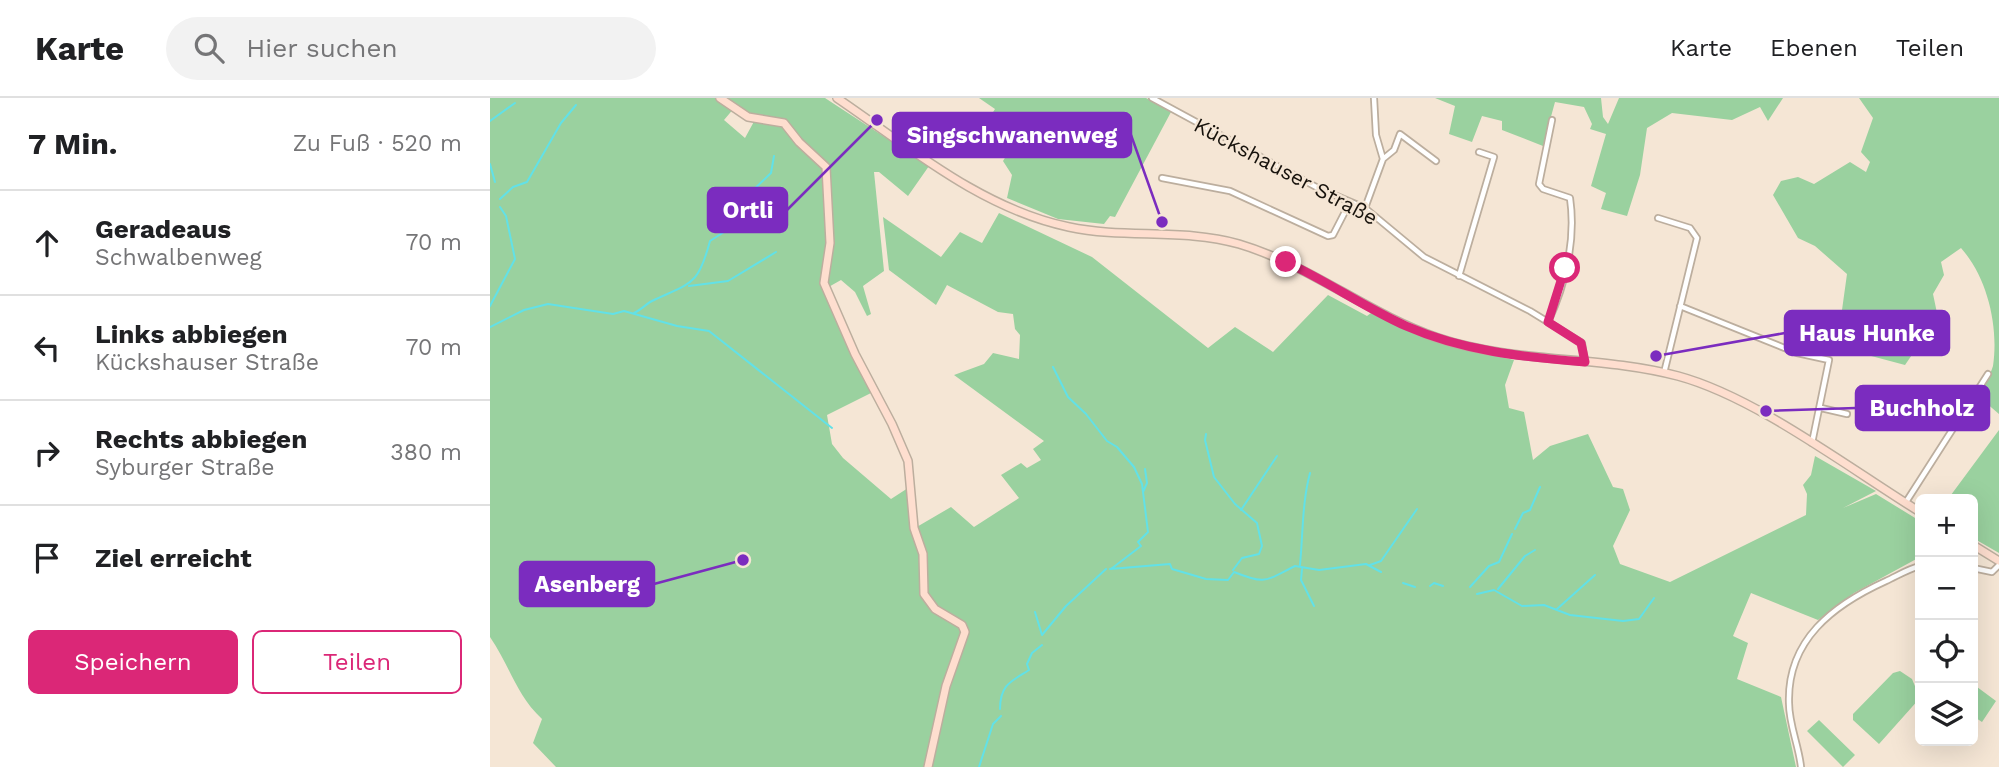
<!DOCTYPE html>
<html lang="de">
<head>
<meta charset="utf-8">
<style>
  body { margin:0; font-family:"Work Sans",sans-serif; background:#f2f2f2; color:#202124 }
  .controls { position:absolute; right:21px; bottom:21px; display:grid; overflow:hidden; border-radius:10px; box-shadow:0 7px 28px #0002 }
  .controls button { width:63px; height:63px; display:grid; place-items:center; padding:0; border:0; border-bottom:2px solid #e0e0e0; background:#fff; color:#202124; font:35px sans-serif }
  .stop { position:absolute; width:21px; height:21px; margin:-16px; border:5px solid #db2777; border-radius:50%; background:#fff }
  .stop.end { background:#db2777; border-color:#fff; box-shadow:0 2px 7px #0008 }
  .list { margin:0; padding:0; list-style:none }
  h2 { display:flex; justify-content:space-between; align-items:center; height:91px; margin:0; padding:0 28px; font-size:30px }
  h2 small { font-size:23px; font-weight:400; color:#757577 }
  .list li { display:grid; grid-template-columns:46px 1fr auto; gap:21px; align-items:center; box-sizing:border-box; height:105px; padding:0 28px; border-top:2px solid #e0e0e0 }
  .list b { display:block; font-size:26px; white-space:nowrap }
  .list p { margin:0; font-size:23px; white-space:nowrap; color:#757577 }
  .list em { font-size:23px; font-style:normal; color:#757577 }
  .actions { display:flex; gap:14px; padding:21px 28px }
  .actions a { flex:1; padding:16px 0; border:2px solid #db2777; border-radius:10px; text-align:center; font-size:24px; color:#db2777 }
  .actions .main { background:#db2777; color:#fff }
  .icon { flex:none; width:38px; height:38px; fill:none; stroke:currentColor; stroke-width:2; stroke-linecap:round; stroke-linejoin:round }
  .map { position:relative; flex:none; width:1509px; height:669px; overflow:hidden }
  header { display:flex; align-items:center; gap:42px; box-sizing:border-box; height:98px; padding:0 35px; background:#fff; border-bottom:2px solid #e0e0e0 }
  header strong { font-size:33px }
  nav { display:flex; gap:38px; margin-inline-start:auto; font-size:24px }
  .search { width:490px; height:63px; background:#f2f2f2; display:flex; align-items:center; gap:18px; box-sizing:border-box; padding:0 24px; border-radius:38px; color:#757577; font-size:26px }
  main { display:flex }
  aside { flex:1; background:#fff }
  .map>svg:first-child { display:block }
  .green { fill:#9ad19f; fill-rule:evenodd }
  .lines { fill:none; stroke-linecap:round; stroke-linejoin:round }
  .stream { stroke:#62e1e7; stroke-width:2 }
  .street-casing { stroke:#bcae9e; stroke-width:8 }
  .secondary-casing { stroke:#bcae9e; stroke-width:10 }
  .street { stroke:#fff; stroke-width:4.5 }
  .secondary { stroke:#fedecf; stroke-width:7 }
  .route { stroke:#db2777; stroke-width:9 }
  .labels { text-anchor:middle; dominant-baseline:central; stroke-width:5; stroke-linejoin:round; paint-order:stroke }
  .street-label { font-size:21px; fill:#17120c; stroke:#f5e6d5 }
  .leader { fill:none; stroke:#7b2cbf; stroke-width:2.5 }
  .callout-dot { fill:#7b2cbf; stroke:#f5e6d5; stroke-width:2.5 }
  .callout { fill:#7b2cbf; stroke:#7b2cbf; stroke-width:2.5 }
  .callout-label { font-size:23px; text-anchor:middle; font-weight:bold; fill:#fff }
</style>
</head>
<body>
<header>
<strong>Karte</strong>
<div class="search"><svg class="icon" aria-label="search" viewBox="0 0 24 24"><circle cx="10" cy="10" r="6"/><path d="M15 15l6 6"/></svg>Hier suchen</div>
<nav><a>Karte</a><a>Ebenen</a><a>Teilen</a></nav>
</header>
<main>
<aside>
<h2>7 Min.<small>Zu Fuß · 520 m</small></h2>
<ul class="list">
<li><svg class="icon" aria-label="ahead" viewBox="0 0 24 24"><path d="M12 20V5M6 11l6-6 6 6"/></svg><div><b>Geradeaus</b><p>Schwalbenweg</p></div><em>70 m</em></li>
<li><svg class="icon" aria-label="left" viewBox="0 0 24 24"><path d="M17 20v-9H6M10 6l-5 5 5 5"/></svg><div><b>Links abbiegen</b><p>Kückshauser Straße</p></div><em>70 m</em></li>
<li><svg class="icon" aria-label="right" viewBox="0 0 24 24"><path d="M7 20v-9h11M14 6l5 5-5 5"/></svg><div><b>Rechts abbiegen</b><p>Syburger Straße</p></div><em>380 m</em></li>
<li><svg class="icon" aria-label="arrive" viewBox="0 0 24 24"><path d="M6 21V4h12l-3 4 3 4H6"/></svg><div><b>Ziel erreicht</b></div></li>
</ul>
<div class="actions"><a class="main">Speichern</a><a>Teilen</a></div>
</aside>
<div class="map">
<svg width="1509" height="669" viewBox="0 0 1509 669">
  <rect width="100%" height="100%" fill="#f5e6d5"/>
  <path class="green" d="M0,0H335L439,68L418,98L389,74H384L394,173L373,188L381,216L377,218L365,194L351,182L335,191L381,295L337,317L342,346L353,360L401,401L418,390L425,430L461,409L484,429L529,400L511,377L531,365L537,370L551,362L543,351L554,343L464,277L494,266L503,255L529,261L530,237L525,231L523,216L508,214L457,187L446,207L399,172L393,119L451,159L470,134L492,145L509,115L602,159L718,250L745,229L783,254L838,197L877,218L881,215L923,235L958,247L1024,262L1015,287L1019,310L1034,314L1043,362L1060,348L1098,336L1123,389L1133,391L1140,412L1123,448L1130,466L1180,484L1316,417L1317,396L1313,387L1321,377L1325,358L1386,393L1353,410L1386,396L1430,423V459L1364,495L1328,522L1261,495L1243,538L1258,545L1247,581L1291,599L1306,669H66L43,645L52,621C26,597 20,568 0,539ZM245,9L267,18L255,40L234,22Z
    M489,0H656L681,14L625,119L620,118L614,126L568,121L517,100L522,77L513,63L521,50L493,30L505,11Z
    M945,0H1111L1113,19L1118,26L1129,0H1293L1278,23L1270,9L1242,22L1182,15L1157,30L1150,77L1137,118L1111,111L1116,95L1101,88L1116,36L1100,31L1102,26L1094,9L1065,4L1053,48L1012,32V23L992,18L982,44L959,36L965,8Z
    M1369,0H1509V316L1488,298C1493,288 1500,278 1503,268C1509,228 1497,179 1471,150L1451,164L1454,177L1443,196L1447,215L1443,243L1426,251L1415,267L1370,255L1376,222L1352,212L1357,176L1325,148L1308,140L1283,97L1291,83L1308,79L1324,86L1360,64L1376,74L1380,64L1371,54L1383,20Z
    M1509,332V455L1483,440V401H1458Z
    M1410,573L1422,581L1430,600L1389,646L1363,622V616L1403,575Z
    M1483,586L1506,603L1492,624L1483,618Z
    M1329,622L1365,657L1353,669L1317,633Z"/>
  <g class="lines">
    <path class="stream" d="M0,23L25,5
      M0,66L5,84
      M10,101L23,89L37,84L71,25L86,7
      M199,188L238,183L286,154
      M0,208L25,161L16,118L10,109
      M144,215C151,212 156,206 162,203C202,184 208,188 220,143L234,134L256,99L281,75L284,58
      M0,229L34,212L58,206L123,216L134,213L187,228L219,233L342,330
      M563,269L578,299L596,316L617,343L627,349L644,369L652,386L658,434L648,444L651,448L621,471
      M716,336L715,342L724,379L745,406L767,425L772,448L769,456L752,460L743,472
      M653,394L657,385L655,371
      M751,412L787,358
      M1025,431L1033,415L1040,412L1050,389
      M810,467C813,436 812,405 820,375
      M880,467L891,463L927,411
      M620,471L680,466L682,471L716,481L738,482L744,474C776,487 775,483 805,468L829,472L876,466L891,474
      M812,471L811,482L824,508
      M913,485L925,489
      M940,488L944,485L953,488
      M980,489L999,468L1009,464L1022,436
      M1008,491L1035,458L1045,452
      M987,496L1004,492L1032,508L1054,507L1080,517L1133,523L1149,521L1164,500
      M1067,511L1105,477
      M545,514L552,537L576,508L616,471
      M510,611C510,586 522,583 539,572L537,566L542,555L552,547
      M489,669L503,626L511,618"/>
    <g class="street-casing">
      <path id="street" d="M662,0L828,90L875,110L934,159L1040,213L1092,245L1095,264
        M893,61L904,52L910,36L946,63
        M672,80L740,93L838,138L843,137L860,104
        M875,110L893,61L886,37L884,0
        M1168,120L1200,130L1207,140L1174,275
        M969,178L1004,59L989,54
        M1190,208L1307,255L1339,262L1322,345
        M1058,224C1076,186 1086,141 1080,100L1053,91L1049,86L1062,22
        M1331,310L1357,316
        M1416,404L1498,276
        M1483,470L1502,474L1509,467
        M1311,669C1309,648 1299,627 1299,605C1297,542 1343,507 1396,483C1407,478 1418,471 1430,468"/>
    </g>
    <g class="secondary-casing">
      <path id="secondary" d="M230,0L258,19L294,25L309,44L336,69L340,145L334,185L365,256L402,326L418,363L424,430L433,456L434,496L445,511L472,527L475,534L456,588L438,669
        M347,0C419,49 492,111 579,129C635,141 693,130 749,146C820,167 878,216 948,240C1026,266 1109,257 1188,278C1266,299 1360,371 1430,414
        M1483,447L1509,463"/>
    </g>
    <use href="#street" class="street"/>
    <use href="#secondary" class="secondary"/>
  </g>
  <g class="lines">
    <path class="route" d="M796,164C837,183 874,209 916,228C973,253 1033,259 1095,264L1091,245L1058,224L1075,170"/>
  </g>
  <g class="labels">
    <g class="street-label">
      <text transform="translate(796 73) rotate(28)">Kückshauser Straße</text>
    </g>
  </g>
  <path class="leader" d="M672 124L641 37M387 22L297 112M1166 258L1295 235M1276 313L1366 310M253 462L164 486"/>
  <g class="callout-dot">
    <circle cx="672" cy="124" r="7"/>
    <circle cx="387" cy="22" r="7"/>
    <circle cx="1166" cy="258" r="7"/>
    <circle cx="1276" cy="313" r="7"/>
    <circle cx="253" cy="462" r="7"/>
  </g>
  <g class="callout">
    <rect x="403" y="15" width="238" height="44" rx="7"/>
    <rect x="218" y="90" width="79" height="44" rx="7"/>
    <rect x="1295" y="213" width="164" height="44" rx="7"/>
    <rect x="1366" y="288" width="133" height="44" rx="7"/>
    <rect x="30" y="464" width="134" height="44" rx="7"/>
  </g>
  <g class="callout-label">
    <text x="522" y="45">Singschwanenweg</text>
    <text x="258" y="120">Ortli</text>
    <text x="1377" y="243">Haus Hunke</text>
    <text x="1432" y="318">Buchholz</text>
    <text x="97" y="494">Asenberg</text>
  </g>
</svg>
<div class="controls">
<button>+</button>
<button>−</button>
<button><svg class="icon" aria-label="locate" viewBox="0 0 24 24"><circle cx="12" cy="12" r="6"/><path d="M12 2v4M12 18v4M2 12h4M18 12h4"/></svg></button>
<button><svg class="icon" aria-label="layers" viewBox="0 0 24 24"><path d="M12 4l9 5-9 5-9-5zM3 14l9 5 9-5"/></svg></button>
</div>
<div class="stop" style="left:1075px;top:170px"></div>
<div class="stop end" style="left:796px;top:164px"></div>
</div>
</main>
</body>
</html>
